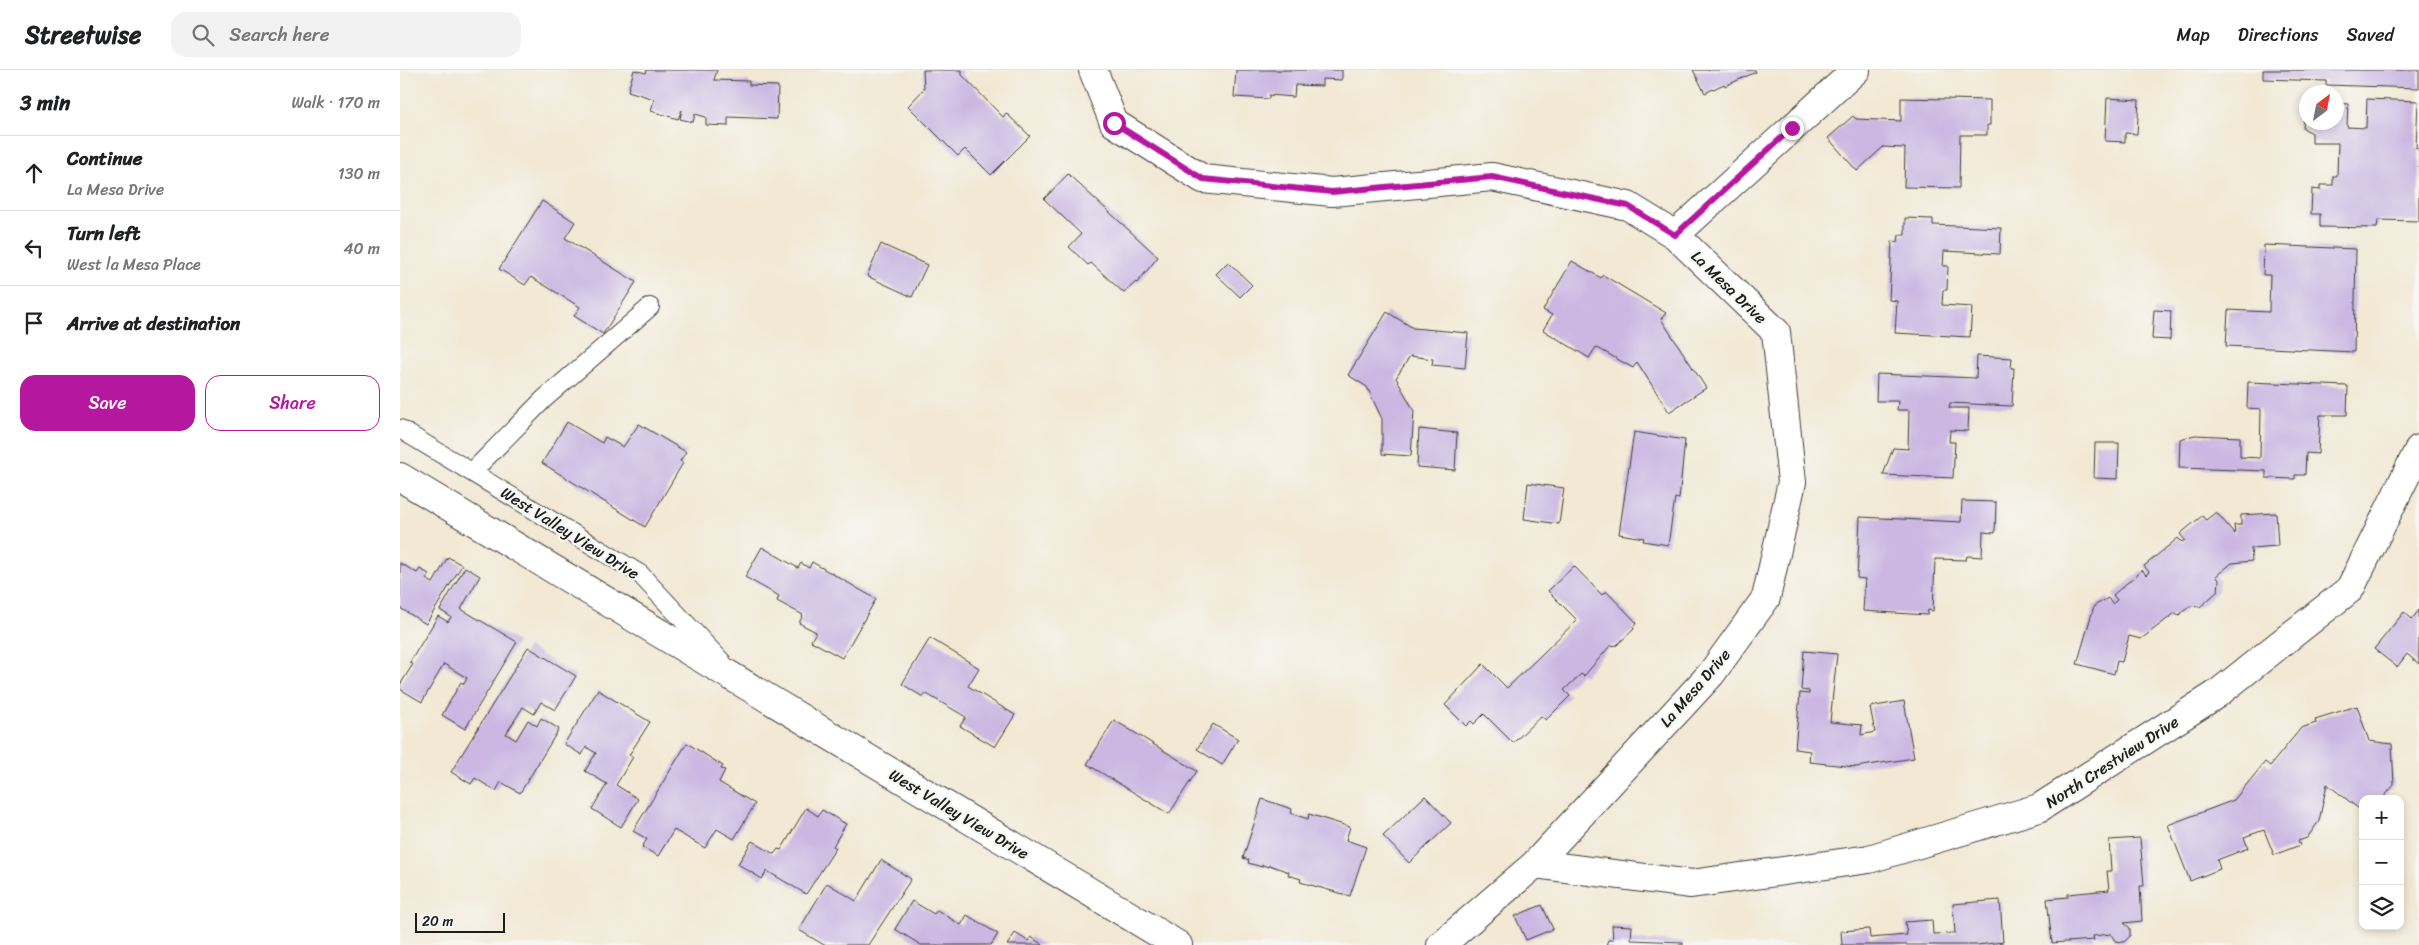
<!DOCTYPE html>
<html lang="en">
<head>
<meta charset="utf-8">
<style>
  body { margin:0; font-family:Sriracha,sans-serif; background:#f2f2f2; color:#202124 }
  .controls { position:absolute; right:15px; bottom:15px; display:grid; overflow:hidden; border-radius:10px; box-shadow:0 2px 8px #0003 }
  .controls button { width:45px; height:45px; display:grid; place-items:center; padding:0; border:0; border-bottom:1px solid #e0e0e0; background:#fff; color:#202124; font:25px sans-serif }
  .compass { position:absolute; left:1899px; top:15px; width:45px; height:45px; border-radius:50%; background:#fff; box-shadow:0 2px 8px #0003; rotate:32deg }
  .scale { position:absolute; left:15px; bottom:12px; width:90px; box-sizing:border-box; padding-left:5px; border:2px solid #1c1c1c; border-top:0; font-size:14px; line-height:18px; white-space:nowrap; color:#1c1c1c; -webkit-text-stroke:4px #f6f6f2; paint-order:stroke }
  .stop { position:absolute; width:15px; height:15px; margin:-11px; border:4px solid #b5179e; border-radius:50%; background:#fff }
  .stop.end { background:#b5179e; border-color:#fff; box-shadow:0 1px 5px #0008 }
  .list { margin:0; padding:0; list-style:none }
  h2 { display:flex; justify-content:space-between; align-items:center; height:65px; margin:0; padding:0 20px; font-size:21px }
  h2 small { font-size:16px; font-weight:400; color:#757577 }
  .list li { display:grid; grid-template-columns:32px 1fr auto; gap:15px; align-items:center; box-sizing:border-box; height:75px; padding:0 20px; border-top:1px solid #e0e0e0 }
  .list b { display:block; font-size:19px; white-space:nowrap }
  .list p { margin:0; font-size:16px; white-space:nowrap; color:#757577 }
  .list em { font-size:16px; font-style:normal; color:#757577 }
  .actions { display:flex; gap:10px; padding:15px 20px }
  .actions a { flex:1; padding:11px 0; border:1px solid #b5179e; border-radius:15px; text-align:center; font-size:18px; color:#b5179e }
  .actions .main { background:#b5179e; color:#fff }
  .icon { flex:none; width:28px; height:28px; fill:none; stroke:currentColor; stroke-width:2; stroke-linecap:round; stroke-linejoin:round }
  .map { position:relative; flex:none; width:2019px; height:875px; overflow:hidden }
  header { display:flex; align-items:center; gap:30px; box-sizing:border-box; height:70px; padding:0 25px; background:#fff; border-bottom:1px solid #e0e0e0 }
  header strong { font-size:24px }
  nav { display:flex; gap:28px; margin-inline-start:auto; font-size:18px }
  .search { width:350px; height:45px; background:#f2f2f2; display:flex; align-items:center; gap:12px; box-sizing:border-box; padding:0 18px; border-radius:15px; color:#757577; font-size:19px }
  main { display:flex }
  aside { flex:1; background:#fff }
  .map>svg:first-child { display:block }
  .building { fill:#cbb7e2 }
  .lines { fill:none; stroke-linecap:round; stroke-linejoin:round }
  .lane-casing { stroke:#3c3b37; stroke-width:20 }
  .street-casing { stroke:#3c3b37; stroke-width:30 }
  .lane { stroke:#fff; stroke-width:18 }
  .street { stroke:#fff; stroke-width:28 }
  .route { stroke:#b5179e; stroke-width:6 }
  .labels { text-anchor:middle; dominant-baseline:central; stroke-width:4.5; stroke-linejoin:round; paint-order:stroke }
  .street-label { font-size:16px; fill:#1c1c1c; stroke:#f6f6f2 }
</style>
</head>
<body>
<header>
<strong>Streetwise</strong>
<div class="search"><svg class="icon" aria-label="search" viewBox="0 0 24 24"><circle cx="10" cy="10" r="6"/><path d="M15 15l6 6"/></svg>Search here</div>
<nav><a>Map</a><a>Directions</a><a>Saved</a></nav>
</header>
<main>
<aside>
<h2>3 min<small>Walk · 170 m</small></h2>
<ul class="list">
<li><svg class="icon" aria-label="ahead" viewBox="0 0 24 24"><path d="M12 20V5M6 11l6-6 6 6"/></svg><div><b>Continue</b><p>La Mesa Drive</p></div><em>130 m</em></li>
<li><svg class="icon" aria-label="left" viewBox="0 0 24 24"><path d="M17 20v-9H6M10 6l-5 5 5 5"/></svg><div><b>Turn left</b><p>West la Mesa Place</p></div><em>40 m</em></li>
<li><svg class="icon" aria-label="arrive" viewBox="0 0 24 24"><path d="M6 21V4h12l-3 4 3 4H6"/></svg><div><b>Arrive at destination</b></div></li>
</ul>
<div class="actions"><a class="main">Save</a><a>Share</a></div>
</aside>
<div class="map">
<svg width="2019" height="875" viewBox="0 0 2019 875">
  <rect width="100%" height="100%" fill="#f6f6f2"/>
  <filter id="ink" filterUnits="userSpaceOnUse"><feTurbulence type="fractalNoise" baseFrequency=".02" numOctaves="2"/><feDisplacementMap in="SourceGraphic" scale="10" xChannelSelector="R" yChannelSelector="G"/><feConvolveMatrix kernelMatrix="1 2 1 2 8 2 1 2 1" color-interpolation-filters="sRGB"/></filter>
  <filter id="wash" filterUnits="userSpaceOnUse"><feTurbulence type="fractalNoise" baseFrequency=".0096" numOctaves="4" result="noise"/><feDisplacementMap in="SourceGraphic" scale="20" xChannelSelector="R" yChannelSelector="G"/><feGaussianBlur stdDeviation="1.12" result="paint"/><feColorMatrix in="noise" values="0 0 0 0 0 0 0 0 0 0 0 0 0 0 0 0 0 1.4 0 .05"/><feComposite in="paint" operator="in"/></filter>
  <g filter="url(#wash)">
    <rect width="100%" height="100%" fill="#f2e8d3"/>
    <g id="blocks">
      <path class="building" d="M234,0L246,3L247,0H317L314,10L349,11V15L378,16L377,49L328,47V56L306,55V47L295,44L293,52L280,49L282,40L278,49L251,41L254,29L228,21Z
        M523,0H562V5L603,47L606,43L630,66L591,105L565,79L558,86L508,36L524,19Z
        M836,0H942V10L922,9V16L895,15L894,27L869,25V29L834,27Z
        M1293,0H1355L1356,2L1325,16L1324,14L1305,23Z
        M1863,0H2019V18L1926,15V11L1863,9Z
        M1501,28L1590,30V55H1587V65H1560L1559,118L1504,117L1505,78L1483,77L1457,101L1428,68L1453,46L1456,49L1501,51Z
        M1707,28L1739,30L1737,64L1725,63V72L1705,71Z
        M1967,29L2018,31L2016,78H2019V151L1978,150L1977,158L1920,157V144H1911L1912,119L1920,120V115H1933V106H1937L1938,73H1912V63L1903,58L1904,42H1906V52H1936V33L1948,34L1947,57L1966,58Z
        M668,104L758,187L737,213L736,212L724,223L691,193L688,195L669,177L681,164L644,129Z
        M142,131L175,152L165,168L236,212L203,264L174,246L180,237L131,207L125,215L99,199Z
        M1505,148L1533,149V155L1601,158L1600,184L1544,181L1543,196H1548L1547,220H1543L1542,235L1572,237L1570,267L1495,263L1497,231L1489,230L1492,171L1498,172L1499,165H1505Z
        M481,174L527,195L512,227L467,206Z
        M1864,175L1956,179L1954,282L1826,276L1828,240L1869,242L1870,205H1863Z
        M1172,191L1201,208L1203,205L1266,243L1261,249L1306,318L1269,342L1237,292L1233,298L1196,277L1189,288L1143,260L1152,245L1143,240Z
        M828,192L852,215L840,227L816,204Z
        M1754,240L1771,241L1770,270L1752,269Z
        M987,242L1013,258L1068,263L1065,298L1032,295L1033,289L1010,286L996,308L1014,341L1011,386L982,384V349L967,317L948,305Z
        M1577,286L1612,288L1611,298H1614L1612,336L1550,333L1549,338H1569L1568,361L1550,360L1549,372H1555L1553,408L1483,405L1493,378L1508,379L1509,340H1497L1498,331H1476L1477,304L1576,308Z
        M1848,312L1948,316L1947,345H1920L1918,384L1906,383L1905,405H1895V409L1866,408V401L1779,398L1780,369L1795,365L1840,367V387L1860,388L1861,339L1847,338Z
        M167,352L202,373L205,367L223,377L239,354L286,382L280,391L283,393L245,457L142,393Z
        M1019,359L1057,363L1055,400L1017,397Z
        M1234,362L1285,370L1279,429L1275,428L1268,475L1243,471L1244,468L1219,464Z
        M1695,373H1719L1718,409L1694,408Z
        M1128,413L1164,418L1159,454L1124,449Z
        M1562,431L1596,432L1595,463L1583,462L1582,487L1567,486L1566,490L1535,489L1533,541L1528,540L1527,545L1463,541L1465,509L1457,508L1460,447L1561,452Z
        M1816,442L1835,464L1834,455H1841V445L1876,443L1878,476L1851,478L1852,491L1832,493L1816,506L1819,510L1818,521L1800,537L1790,536L1779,545L1775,543L1741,569L1729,566L1722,592L1717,591L1714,604L1677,594L1694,536L1708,528L1712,534L1717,530L1713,525L1742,500L1746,505L1749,502L1744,496L1778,468L1782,472L1785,470L1780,464L1802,446L1806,450Z
        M362,477L398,498L401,493L409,498L412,492L476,529L442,588L411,571L416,562L399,553L403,545L377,531L379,526L345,507Z
        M48,487L62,495L26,554L0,538V493L17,503L20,499L29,504L26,509L33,513Z
        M1174,496L1202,525L1206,521L1237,553L1233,557L1234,559L1217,575L1210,576L1184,606L1181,604L1164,620L1170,626L1146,650L1141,646L1113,673L1084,644L1074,654L1071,651L1066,656L1045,635L1083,594L1107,618L1177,550L1148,521Z
        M65,497L80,506L61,539L117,572L65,659L42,645L61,612L64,614L67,608L44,594L22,632L0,619V615L13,594L10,592L38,546L48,552L51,547L40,540Z
        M2019,540V594L2007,584L1997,597L1974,579L2004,542L2012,549Z
        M530,568L579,598L568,616L615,645L595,677L560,656L566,647L525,623L523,627L502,614Z
        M128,577L176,606L155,640L141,632L134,644L123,637L106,664L116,670L128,650L137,656L141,648L159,659L120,723L101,712L96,721L75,708L71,714L51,702Z
        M1404,581L1437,584L1430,652L1462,655L1461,665L1475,662L1470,637L1504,631L1514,688L1456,697L1409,692L1410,681L1395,679L1400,623L1409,624V621L1401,620Z
        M198,620L250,652L229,685L233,687L216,715L238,729L221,757L192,739L207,714L185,701L196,683L186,677L182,685L164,674Z
        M1957,636L1969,671L1992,674L1994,715L1982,729H1963V742L1927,714L1919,751L1907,768L1898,771L1900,775L1874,785L1864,760L1844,767L1848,778L1817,790L1820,799L1790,811L1768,755L1834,730L1865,692L1870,696L1901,658L1916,653L1915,649Z
        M714,650L797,701L769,744L687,694Z
        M813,654L838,669L822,695L797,679Z
        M287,673L323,696L321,699L325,700L319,712L355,734L334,769L317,759L305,778L274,760L258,786L242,777L247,769L233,761Z
        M1025,726L1051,753L1009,793L983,766Z
        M862,729L892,739L891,743L908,749L909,744L950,757L946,770L966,777L950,826L900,812L901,809L888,805L889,802L869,795V797L862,795V797L848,793L849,790L843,788Z
        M406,738L418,746L422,740L446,754L433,776L436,778L406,824L367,801L362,809L338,794L352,771L374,784L378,779L381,780Z
        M1740,768L1744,816H1740L1742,851L1724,853L1730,858V866L1724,872L1715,871L1711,864L1693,866L1694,870L1652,873L1647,829L1668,827V824L1709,820L1707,801H1711L1709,770Z
        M481,790L511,809L468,875H424L399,860L427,813L456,831Z
        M1600,830L1603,872L1577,875H1442L1441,861L1469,859L1470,868L1507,865L1505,852L1532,850L1533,864L1555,863L1553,834Z
        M512,831L534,844L537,840L561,855L567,845L598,864L591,875H521L495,859Z
        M1142,835L1153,859L1126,870L1115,846Z
        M1212,855L1232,856L1231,870L1283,872V875H1206L1208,870H1213Z
        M615,863L628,871L631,867L643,875H607Z"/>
    </g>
  </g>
  <g filter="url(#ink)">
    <use href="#blocks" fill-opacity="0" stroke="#3c3b37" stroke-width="1"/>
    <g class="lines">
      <g class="lane-casing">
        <path id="lane" d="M0,359L240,504L322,592
          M72,402L144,329L250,237"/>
      </g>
      <g class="street-casing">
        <path id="street" d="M693,0L714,53L803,109L932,122L1092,107L1228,136L1275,165L1376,262L1392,412L1366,528L1311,604L1135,794L1041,875
          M1275,165L1456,0
          M0,407L778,875
          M1135,794L1291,814L1469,789L1639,738L1817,624L1950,519L2019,379"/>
      </g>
      <use href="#lane" class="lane"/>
      <use href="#street" class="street"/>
    </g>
  </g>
  <g class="lines" filter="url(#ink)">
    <path class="route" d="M714,53L803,109L932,122L1092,107L1228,136L1275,165L1392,58"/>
  </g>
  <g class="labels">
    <g class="street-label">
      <text transform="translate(1329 217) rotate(44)">La Mesa Drive</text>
      <text transform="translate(170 463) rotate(32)">West Valley View Drive</text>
      <text transform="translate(1295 618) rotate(-49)">La Mesa Drive</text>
      <text transform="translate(1712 692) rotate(-33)">North Crestview Drive</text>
      <text transform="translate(559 744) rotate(31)">West Valley View Drive</text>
    </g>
  </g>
</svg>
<div class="controls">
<button>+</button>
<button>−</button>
<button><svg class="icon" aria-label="layers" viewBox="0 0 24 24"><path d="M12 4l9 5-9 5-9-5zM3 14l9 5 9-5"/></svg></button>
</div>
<svg class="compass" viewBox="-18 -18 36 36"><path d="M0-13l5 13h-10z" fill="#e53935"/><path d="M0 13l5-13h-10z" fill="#757577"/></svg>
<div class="scale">20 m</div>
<div class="stop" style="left:714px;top:53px"></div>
<div class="stop end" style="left:1392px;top:58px"></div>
</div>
</main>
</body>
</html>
